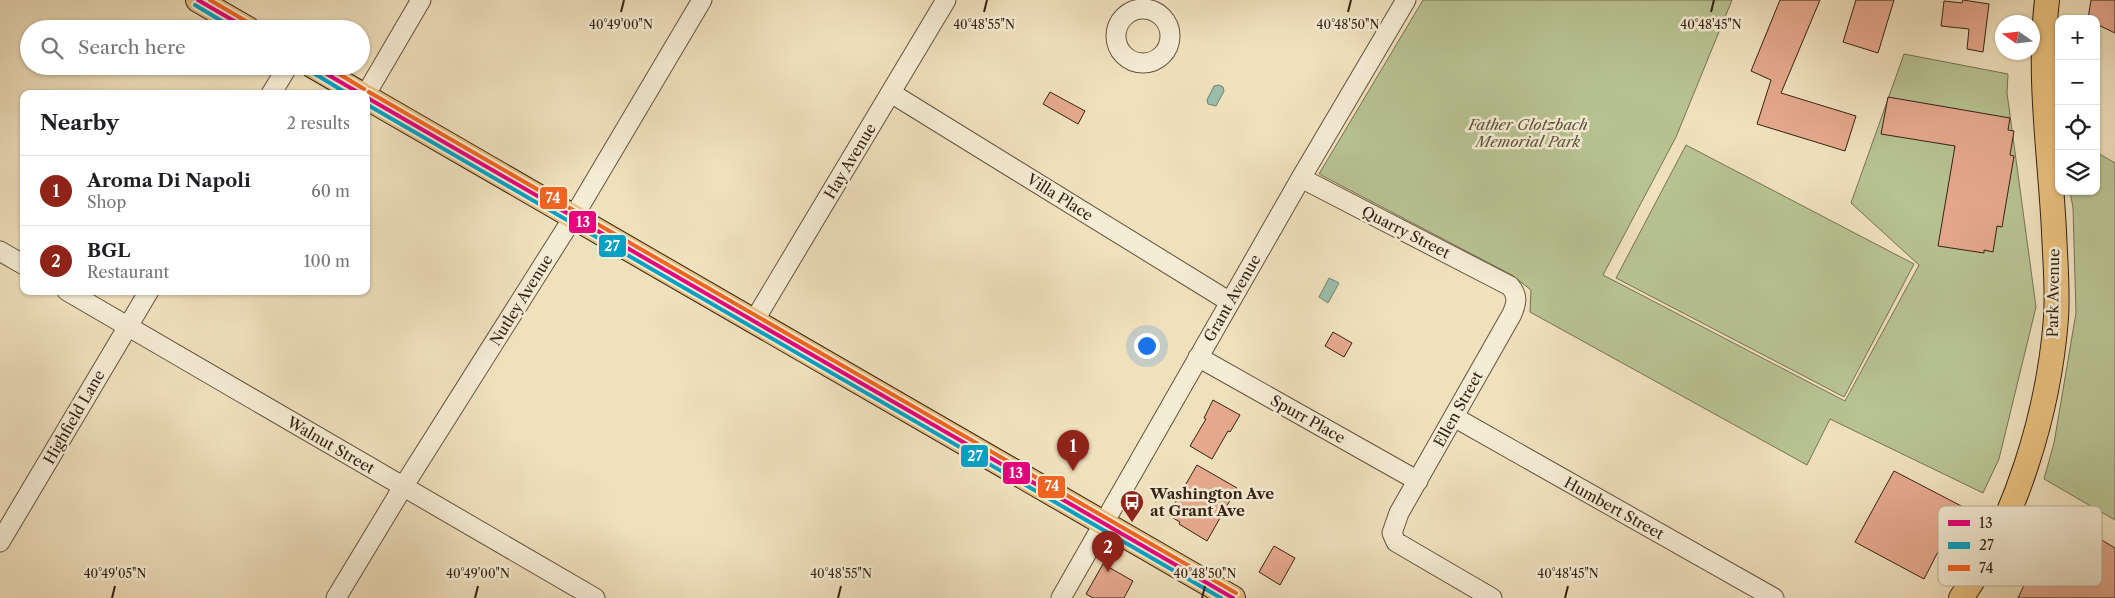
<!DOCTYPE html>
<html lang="en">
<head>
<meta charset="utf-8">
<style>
  body { margin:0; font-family:"Libre Caslon Text",serif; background:#f6f6f6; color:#202124 }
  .controls { position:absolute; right:15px; top:15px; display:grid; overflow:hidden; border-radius:10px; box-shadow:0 1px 4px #0004 }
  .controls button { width:45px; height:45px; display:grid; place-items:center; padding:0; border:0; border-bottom:1px solid #e0e0e0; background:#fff; color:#202124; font:25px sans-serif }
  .compass { position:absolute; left:1995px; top:15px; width:45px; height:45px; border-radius:50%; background:#fff; box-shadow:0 1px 4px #0004; rotate:284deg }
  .you { position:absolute; left:1146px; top:345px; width:18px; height:18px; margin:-12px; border:4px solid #fff; border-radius:50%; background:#1a73e8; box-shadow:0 0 0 8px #1a73e833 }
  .badge { display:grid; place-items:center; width:32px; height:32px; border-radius:50%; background:#8f2418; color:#fff; font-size:16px; font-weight:700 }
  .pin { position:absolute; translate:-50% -41px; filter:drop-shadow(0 1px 2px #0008) }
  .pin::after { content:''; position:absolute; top:26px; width:18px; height:15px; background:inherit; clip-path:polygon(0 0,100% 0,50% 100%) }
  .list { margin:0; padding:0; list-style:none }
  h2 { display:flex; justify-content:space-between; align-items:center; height:65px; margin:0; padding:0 20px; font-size:21px }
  h2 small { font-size:16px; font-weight:400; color:#757577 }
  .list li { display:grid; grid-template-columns:32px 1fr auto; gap:15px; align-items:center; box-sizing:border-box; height:70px; padding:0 20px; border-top:1px solid #e0e0e0 }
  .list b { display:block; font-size:19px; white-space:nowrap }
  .list p { margin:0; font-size:16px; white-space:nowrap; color:#757577 }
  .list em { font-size:16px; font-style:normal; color:#757577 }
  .icon { flex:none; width:28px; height:28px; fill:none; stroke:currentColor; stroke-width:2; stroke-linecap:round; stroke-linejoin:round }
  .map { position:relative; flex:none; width:2115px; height:598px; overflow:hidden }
  .search { position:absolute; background:#fff; box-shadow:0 1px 4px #0004; left:20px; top:20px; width:350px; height:55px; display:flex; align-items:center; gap:12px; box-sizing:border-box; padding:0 18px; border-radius:28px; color:#757577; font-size:19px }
  .panel { position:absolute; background:#fff; box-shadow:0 1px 4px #0004; left:20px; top:90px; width:350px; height:205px; border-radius:10px }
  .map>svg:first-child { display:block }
  .green { fill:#b8c392; stroke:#767252 }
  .water { fill:#9bbead; stroke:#72806f }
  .building { fill:#e6a98e; stroke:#352213 }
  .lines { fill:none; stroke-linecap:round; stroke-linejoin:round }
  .minor-casing { stroke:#64523e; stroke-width:21 }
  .major-casing { stroke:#352213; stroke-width:26 }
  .minor { stroke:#f5ecd4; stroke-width:19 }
  .major { stroke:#e8c07e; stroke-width:24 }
  .bus-1-casing { stroke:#f5ecd4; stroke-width:8 }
  .bus-2-casing { stroke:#f5ecd4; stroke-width:8 }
  .bus-3-casing { stroke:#f5ecd4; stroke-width:8 }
  .bus-1 { stroke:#e5007d; stroke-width:4 }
  .bus-2 { stroke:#03a2c5; stroke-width:4 }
  .bus-3 { stroke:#f26522; stroke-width:4 }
  .ticks { fill:none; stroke:#352213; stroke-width:2 }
  .labels { text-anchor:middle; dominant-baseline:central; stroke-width:5; stroke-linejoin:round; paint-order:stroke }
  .park-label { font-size:15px; font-style:italic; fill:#5c5239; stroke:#f5ecd4 }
  .street-label { font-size:15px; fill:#352213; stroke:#f5ecd4 }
  .poi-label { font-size:15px; font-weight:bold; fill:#352213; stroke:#f5ecd4; text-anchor:start }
  .key { fill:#f5ecd4; stroke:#bbaf9a; stroke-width:1 }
  .key-label { font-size:14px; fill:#352213 }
  .ticks-label { font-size:12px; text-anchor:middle; fill:#352213; stroke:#f5ecd4; stroke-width:5; stroke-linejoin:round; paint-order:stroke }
  .line-badge { stroke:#f5ecd4; stroke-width:2 }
  .badge-label { font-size:14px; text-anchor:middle; font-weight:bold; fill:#fff }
</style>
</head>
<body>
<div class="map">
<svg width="2115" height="598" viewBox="0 0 2115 598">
  <rect width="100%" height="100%" fill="#f0e1bd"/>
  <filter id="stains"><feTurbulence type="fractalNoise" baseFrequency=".004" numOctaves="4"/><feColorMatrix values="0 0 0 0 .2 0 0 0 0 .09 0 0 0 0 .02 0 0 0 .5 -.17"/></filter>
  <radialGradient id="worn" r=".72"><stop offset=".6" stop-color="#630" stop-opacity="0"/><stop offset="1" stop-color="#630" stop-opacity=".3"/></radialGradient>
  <path class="green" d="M1423,0H1732L1676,137L1603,275L1845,401L1919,265L1851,203L1904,54L2008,74L2007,93L2036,307L1999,459L1983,493L1830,419L1807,465L1530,312L1531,290L1512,275L1319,174Z
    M1686,145L1914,264L1844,397L1616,278Z
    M2096,152L2115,163V520L2044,479L2054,443L2076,313L2073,208L2070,191H2096Z"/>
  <path class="water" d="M1219,85L1223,87L1224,91L1216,106L1208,104L1207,100L1214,86Z
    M1329,278L1339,283L1328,303L1319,297Z"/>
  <path class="building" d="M1780,0H1820L1781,93L1856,116L1845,151L1757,124L1771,80L1751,71Z
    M1856,0H1894L1878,53L1843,42Z
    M1963,0L1989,4L1983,52L1967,49L1969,29L1941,26L1944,1L1962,3Z
    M2091,0H2115V33L2096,24V19H2088Z
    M1050,92L1085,111L1078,124L1043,104Z
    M1888,97L2010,118L2008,130L2014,131L2010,155L2014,156L2002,227L1997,226L1993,252L1984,250V253L1938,246L1955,146L1881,134Z
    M1333,332L1352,343L1344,357L1325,346Z
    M1213,400L1240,415L1230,432L1228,431L1212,459L1190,446L1206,419L1204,418Z
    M1197,465L1237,488L1207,541L1179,524L1180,522L1168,515Z
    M1894,471L1969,510L1952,542L1945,538L1924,579L1855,542Z
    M2056,513L2115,548V598H2018L2026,581L2018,577Z
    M1274,546L1295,558L1280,585L1259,572Z
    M1103,564L1133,581L1124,598H1093L1086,594Z"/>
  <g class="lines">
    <g class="minor-casing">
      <path id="minor" d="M1116 36a27 27 0 1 1 54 0a27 27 0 1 1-54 0Z
        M891,93L1230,302
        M271,94L288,66
        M366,94L421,0
        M1301,178L1510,286C1518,296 1517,302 1512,314L1399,513L1392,533L1396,542L1492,598
        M0,251L24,265
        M67,291L595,598
        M754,321L946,0
        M1198,357L1418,481
        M1454,417L1774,598
        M0,542L149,291
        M336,598L403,487L574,216L702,0
        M1061,598L1301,178L1406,0"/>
    </g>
    <g class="major-casing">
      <path id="major" d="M198,0L248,29
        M313,66L361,94
        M366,97L1233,598
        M1961,598C2016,522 2049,411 2056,318C2058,289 2055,259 2054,231C2050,153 2038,77 2047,0"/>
    </g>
    <use href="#minor" class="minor"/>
    <use href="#major" class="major"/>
    <g class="bus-1-casing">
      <path id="bus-1" d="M198,0L248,29
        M313,66L361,94
        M366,97L1233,598"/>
    </g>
    <g class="bus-2-casing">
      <path id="bus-2" d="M195,5L235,29
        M310,71L348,94
        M366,104L1221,598"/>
    </g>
    <g class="bus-3-casing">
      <path id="bus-3" d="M210,0L251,24
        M326,66L364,89
        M369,92L1236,593"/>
    </g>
    <use href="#bus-1" class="bus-1"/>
    <use href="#bus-2" class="bus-2"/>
    <use href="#bus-3" class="bus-3"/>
  </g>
  <path class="ticks" d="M621,12L624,0M984,12L987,0M1348,12L1351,0M1711,12L1714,0M112,598L115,586M475,598L478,586M838,598L841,586M1202,598L1205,586M1565,598L1568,586"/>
  <defs>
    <g id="bus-pin" transform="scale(1.25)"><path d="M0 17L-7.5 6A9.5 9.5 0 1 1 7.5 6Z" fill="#8f2418" stroke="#f5ecd4"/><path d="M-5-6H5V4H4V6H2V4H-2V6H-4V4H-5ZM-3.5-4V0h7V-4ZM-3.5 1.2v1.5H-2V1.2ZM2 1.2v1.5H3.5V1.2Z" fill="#fff"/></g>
  </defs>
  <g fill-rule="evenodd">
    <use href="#bus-pin" x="1132" y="502"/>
  </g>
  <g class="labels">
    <g class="park-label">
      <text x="1528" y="124">Father Glotzbach<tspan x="1528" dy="17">Memorial Park</tspan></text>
    </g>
    <g class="street-label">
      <text transform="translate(850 161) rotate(-59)">Hay Avenue</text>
      <text transform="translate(1060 197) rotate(32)">Villa Place</text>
      <text transform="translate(1406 232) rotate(27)">Quarry Street</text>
      <text transform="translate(2053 293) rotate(-89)">Park Avenue</text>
      <text transform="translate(1232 298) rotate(-60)">Grant Avenue</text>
      <text transform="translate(521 300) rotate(-58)">Nutley Avenue</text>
      <text transform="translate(1458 409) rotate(-61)">Ellen Street</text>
      <text transform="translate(74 417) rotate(-60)">Highfield Lane</text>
      <text transform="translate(1308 419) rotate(29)">Spurr Place</text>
      <text transform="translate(331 445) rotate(30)">Walnut Street</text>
      <text transform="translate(1614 508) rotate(29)">Humbert Street</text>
    </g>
    <g class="poi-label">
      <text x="1150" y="493">Washington Ave<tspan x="1150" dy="17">at Grant Ave</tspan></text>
    </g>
  </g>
  <rect x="1938" y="506" width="164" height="80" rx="8" class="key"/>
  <rect x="1948" y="520" width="22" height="6" fill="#e5007d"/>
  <rect x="1948" y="542" width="22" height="7" fill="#03a2c5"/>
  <rect x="1948" y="565" width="22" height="6" fill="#f26522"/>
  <g class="key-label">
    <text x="1979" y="528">13</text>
    <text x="1979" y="550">27</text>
    <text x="1979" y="573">74</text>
  </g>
  <g class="ticks-label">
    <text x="621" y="29">40°49'00"N</text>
    <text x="984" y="29">40°48'55"N</text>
    <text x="1348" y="29">40°48'50"N</text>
    <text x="1711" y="29">40°48'45"N</text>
    <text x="115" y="578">40°49'05"N</text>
    <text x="478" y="578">40°49'00"N</text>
    <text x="841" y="578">40°48'55"N</text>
    <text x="1205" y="578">40°48'50"N</text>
    <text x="1568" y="578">40°48'45"N</text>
  </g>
  <g class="line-badge">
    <rect x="539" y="186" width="29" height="24" rx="5" fill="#f26522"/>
    <rect x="568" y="210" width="29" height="24" rx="5" fill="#e5007d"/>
    <rect x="598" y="234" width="29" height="24" rx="5" fill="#03a2c5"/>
    <rect x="960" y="444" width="29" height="24" rx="5" fill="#03a2c5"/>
    <rect x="1002" y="461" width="29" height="24" rx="5" fill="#e5007d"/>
    <rect x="1037" y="475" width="29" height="24" rx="5" fill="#f26522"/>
  </g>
  <g class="badge-label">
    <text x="553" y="203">74</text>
    <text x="583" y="227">13</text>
    <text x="612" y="251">27</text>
    <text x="975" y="461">27</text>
    <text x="1016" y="478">13</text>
    <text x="1052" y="491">74</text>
  </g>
  <rect width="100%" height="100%" filter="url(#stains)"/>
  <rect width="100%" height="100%" fill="url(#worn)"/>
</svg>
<div class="controls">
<button>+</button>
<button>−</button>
<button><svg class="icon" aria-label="locate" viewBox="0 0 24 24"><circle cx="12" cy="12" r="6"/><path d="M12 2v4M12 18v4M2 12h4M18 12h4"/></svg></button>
<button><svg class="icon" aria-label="layers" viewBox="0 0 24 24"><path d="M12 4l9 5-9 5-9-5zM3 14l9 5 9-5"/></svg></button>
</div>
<svg class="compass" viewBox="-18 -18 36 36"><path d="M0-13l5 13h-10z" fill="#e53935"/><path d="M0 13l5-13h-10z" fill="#757577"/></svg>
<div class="you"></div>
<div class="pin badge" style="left:1073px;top:471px">1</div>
<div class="pin badge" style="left:1108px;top:572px">2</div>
<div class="search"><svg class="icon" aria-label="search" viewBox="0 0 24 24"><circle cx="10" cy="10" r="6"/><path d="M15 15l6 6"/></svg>Search here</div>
<section class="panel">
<h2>Nearby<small>2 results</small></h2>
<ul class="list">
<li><span class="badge">1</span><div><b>Aroma Di Napoli</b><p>Shop</p></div><em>60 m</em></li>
<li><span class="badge">2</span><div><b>BGL</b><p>Restaurant</p></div><em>100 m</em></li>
</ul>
</section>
</div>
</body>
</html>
